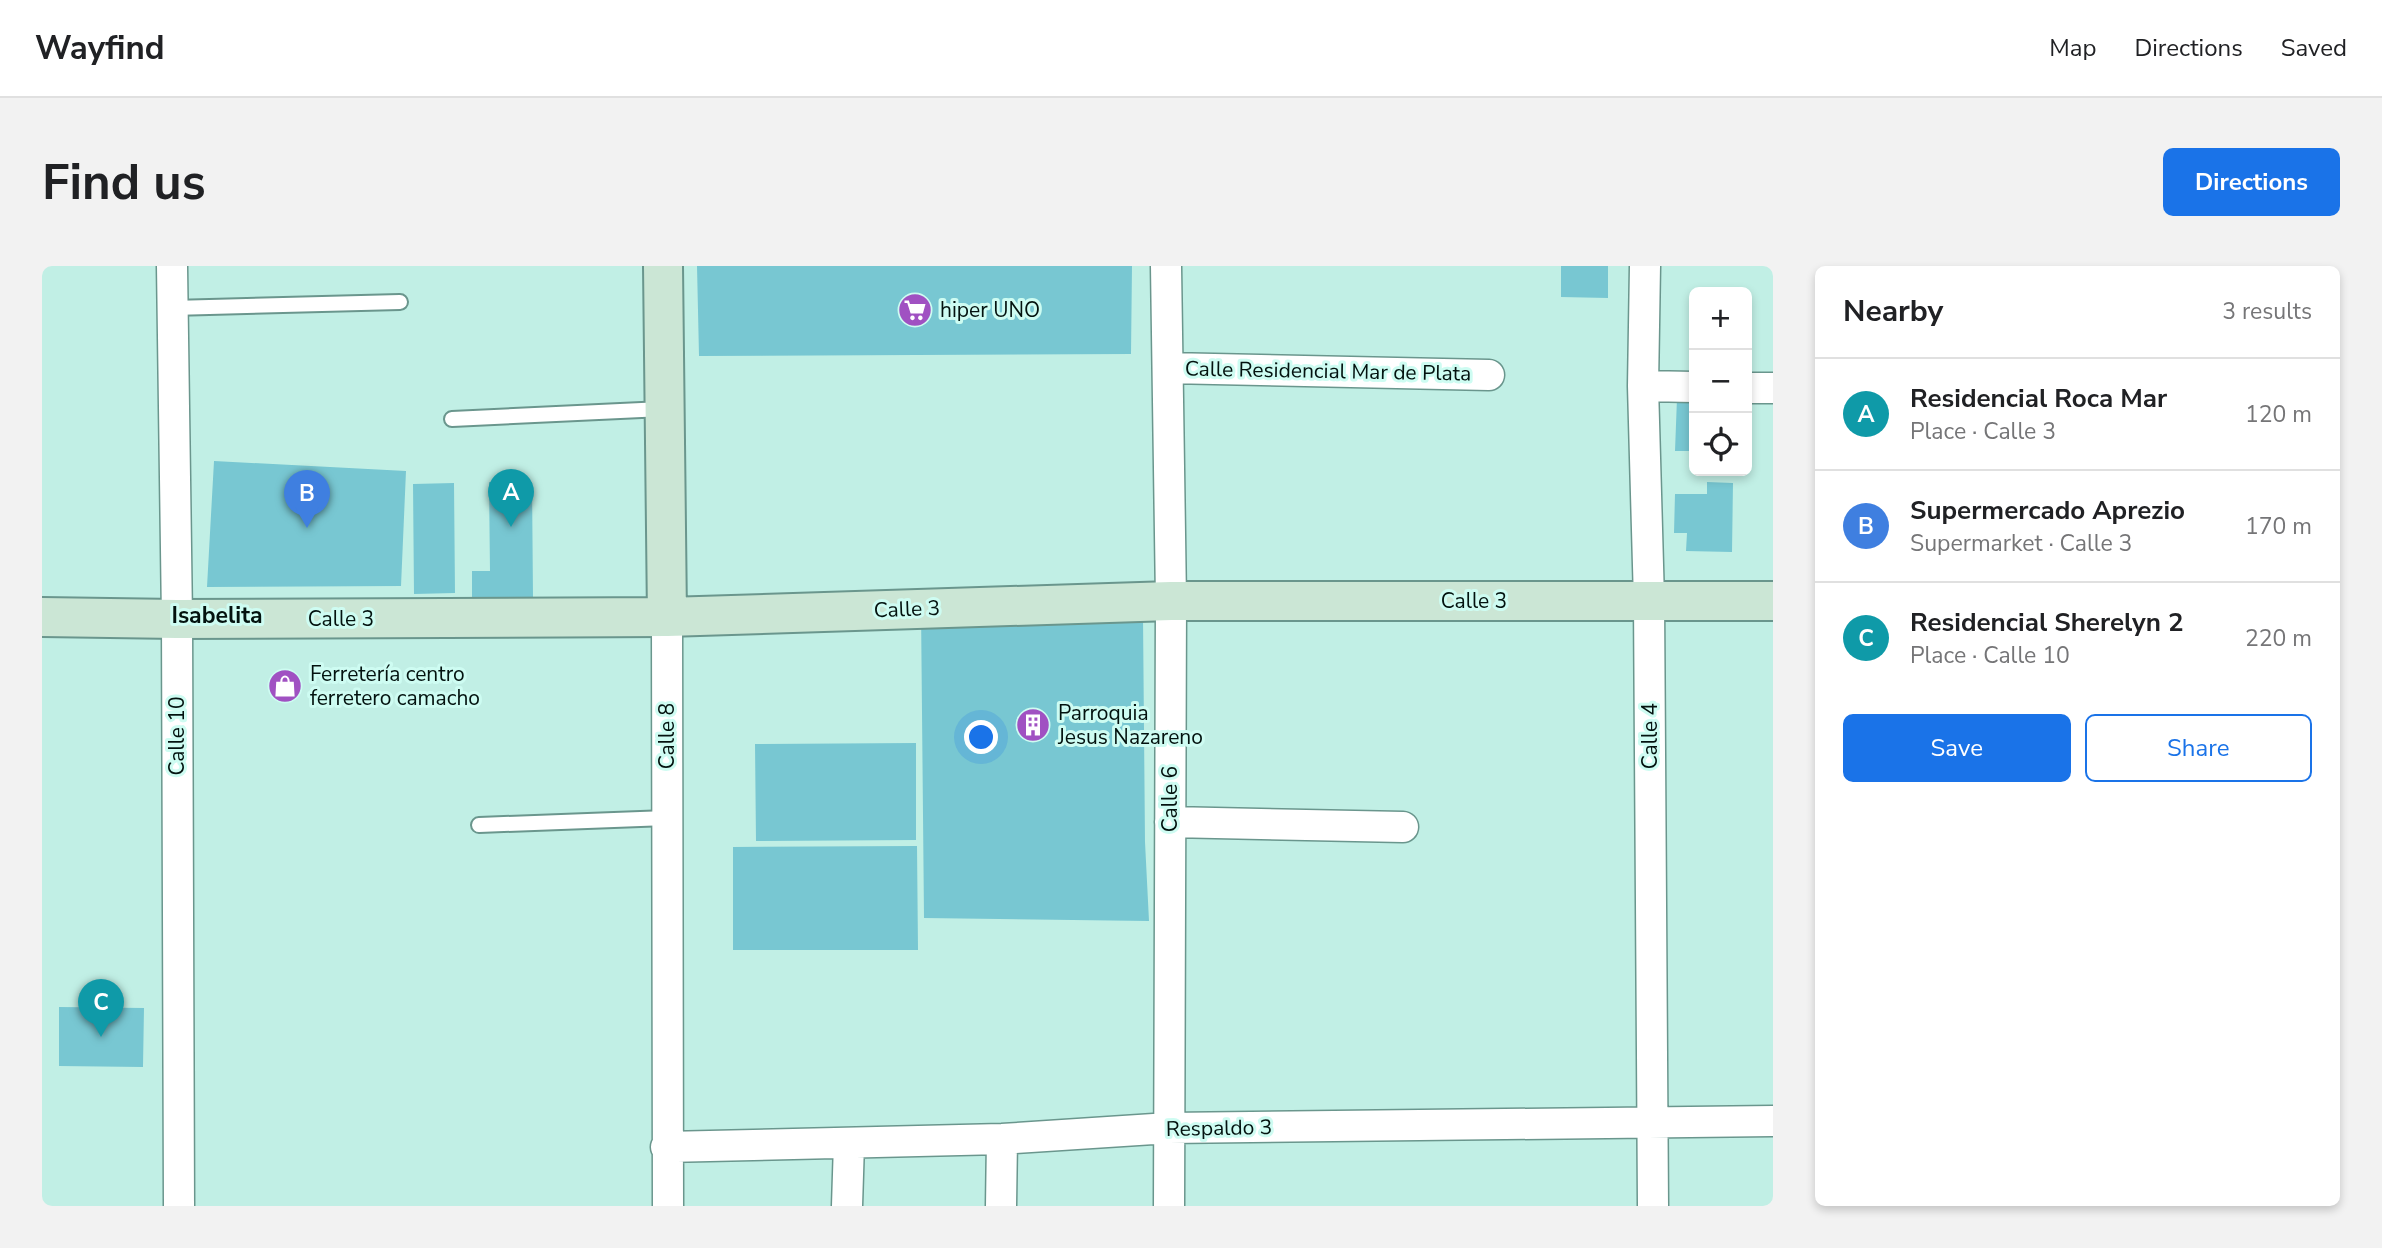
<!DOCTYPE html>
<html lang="en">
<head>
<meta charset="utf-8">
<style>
  body { margin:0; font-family:"Nunito Sans",sans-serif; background:#f2f2f2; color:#202124 }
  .controls { position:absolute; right:21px; top:21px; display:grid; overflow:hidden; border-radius:10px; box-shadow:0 4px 10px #0003 }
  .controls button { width:63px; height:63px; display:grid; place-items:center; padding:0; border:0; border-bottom:2px solid #e0e0e0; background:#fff; color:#202124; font:35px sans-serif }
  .you { position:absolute; left:940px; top:472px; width:24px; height:24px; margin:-18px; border:5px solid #fff; border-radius:50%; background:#1a73e8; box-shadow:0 0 0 10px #1a73e833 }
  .badge { display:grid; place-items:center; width:46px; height:46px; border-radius:50%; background:#1a73e8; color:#fff; font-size:23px; font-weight:700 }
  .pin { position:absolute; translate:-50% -58px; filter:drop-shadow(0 2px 4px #0008) }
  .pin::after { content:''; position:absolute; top:37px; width:24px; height:21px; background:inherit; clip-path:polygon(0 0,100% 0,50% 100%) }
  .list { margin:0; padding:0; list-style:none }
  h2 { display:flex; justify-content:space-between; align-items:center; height:91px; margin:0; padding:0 28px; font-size:30px }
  h2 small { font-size:23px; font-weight:400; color:#757577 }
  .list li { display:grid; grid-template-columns:46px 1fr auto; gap:21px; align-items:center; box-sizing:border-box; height:112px; padding:0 28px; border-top:2px solid #e0e0e0 }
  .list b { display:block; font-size:26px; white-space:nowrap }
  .list p { margin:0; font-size:23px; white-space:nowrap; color:#757577 }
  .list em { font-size:23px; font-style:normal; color:#757577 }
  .actions { display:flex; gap:14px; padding:21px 28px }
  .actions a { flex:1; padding:16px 0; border:2px solid #1a73e8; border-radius:10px; text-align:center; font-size:24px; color:#1a73e8 }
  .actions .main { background:#1a73e8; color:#fff }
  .icon { flex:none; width:38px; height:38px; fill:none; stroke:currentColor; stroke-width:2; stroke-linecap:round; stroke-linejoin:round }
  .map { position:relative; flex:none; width:1731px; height:940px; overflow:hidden; border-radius:10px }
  header { display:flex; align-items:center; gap:42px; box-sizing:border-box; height:98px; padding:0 35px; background:#fff; border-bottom:2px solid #e0e0e0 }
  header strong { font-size:33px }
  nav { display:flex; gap:38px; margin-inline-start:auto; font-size:24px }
  .intro { display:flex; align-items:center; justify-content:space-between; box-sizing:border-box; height:168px; padding:0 42px }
  h1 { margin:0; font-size:49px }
  .button { padding:18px 32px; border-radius:10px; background:#1a73e8; color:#fff; font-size:24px; font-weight:700 }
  main { display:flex; gap:42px; padding:0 42px }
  aside { flex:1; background:#fff; border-radius:10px; box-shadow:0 4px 10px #0003 }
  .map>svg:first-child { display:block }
  .building { fill:#78c7d2 }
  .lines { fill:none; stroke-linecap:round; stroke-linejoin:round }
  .lane-casing { stroke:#6a968d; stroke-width:18 }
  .street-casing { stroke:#6a968d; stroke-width:33 }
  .secondary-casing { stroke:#6a968d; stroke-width:42 }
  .lane { stroke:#fff; stroke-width:14 }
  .street { stroke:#fff; stroke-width:30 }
  .secondary { stroke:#cbe6d5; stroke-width:38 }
  .labels { text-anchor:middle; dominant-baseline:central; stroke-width:6; stroke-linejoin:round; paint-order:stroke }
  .poi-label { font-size:21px; fill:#03120f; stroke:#cefcf2; text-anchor:start }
  .street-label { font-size:21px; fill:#03120f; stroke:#cefcf2 }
  .neighbourhood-label { font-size:23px; font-weight:bold; fill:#03120f; stroke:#cefcf2 }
</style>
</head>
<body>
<header>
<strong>Wayfind</strong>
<nav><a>Map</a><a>Directions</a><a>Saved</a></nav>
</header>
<div class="intro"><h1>Find us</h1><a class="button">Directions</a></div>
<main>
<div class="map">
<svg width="1731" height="940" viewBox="0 0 1731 940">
  <rect width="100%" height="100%" fill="#c1efe5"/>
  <path class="building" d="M655,0H1090L1089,88L657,90Z
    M1519,0H1566V32L1519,31Z
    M1635,132H1652V185H1633Z
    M172,195L364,205L359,320L165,321Z
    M447,216H490L491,331H430V305H448Z
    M1665,216L1691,217L1690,286L1644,285L1645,267H1632L1633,228H1665Z
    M412,217L413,327L372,328L371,218Z
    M879,343L1101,351L1103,576L1107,655L882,652Z
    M874,477V574L714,575L713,478Z
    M875,580L876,684H691V581Z
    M17,741L102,742L101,801L17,800Z"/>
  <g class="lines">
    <g class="lane-casing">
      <path id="lane" d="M130,42L358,36
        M410,153L621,143
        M437,559L625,552"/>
    </g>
    <g class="street-casing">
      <path id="street" d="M130,0L135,353L137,940
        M1124,0L1129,335L1127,940
        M1603,0L1601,120L1607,335L1611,940
        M1126,102L1447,109
        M1601,120L1652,121
        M1705,122H1731
        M625,351L626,940
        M1128,556L1361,561
        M624,881L960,873L1127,862L1731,855
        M805,940L807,877
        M959,940L960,873"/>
    </g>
    <g class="secondary-casing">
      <path id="secondary" d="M621,0L625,351
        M0,351L135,353L625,351L1129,335H1731"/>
    </g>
    <use href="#lane" class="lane"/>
    <use href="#street" class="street"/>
    <use href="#secondary" class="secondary"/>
  </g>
  <defs>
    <g id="supermarket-disc" transform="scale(1.75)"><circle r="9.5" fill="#a051c2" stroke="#cefcf2"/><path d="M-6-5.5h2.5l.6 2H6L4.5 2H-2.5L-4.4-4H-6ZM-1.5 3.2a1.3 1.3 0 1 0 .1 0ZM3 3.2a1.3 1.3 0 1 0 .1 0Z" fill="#fff"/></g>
    <g id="shop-disc" transform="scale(1.75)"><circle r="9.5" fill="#a051c2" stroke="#cefcf2"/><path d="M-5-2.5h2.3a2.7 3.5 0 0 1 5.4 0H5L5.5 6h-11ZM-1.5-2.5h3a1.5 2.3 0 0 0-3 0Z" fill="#fff"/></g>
    <g id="building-disc" transform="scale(1.75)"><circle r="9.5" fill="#a051c2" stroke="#cefcf2"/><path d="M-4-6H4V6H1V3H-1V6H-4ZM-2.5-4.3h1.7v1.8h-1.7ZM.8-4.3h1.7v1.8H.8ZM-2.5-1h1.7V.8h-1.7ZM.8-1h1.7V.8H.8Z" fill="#fff"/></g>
  </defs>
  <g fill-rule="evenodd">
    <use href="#supermarket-disc" x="873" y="44"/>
    <use href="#shop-disc" x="243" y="420"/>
    <use href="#building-disc" x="991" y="459"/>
  </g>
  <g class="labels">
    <g class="poi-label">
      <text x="898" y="44">hiper UNO</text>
      <text x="268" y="408">Ferretería centro<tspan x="268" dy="24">ferretero camacho</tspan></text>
      <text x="1016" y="447">Parroquia<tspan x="1016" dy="24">Jesus Nazareno</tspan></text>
    </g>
    <g class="street-label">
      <text transform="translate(1286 105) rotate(1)">Calle Residencial Mar de Plata</text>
      <text x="1432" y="335">Calle 3</text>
      <text transform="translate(865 343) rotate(-2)">Calle 3</text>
      <text x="299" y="353">Calle 3</text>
      <text transform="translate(135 470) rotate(-90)">Calle 10</text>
      <text transform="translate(625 470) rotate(-90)">Calle 8</text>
      <text transform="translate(1608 470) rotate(-90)">Calle 4</text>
      <text transform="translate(1128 533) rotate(-90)">Calle 6</text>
      <text transform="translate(1177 862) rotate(-1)">Respaldo 3</text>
    </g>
    <g class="neighbourhood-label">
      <text x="175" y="349">Isabelita</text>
    </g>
  </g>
</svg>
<div class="controls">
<button>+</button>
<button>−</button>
<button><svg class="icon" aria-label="locate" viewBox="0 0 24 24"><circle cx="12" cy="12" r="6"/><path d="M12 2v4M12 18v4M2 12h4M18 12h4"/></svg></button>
</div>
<div class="you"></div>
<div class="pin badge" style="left:469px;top:261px;background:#0f9aa8">A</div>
<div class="pin badge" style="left:265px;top:262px;background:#3f7fe0">B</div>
<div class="pin badge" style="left:59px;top:771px;background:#0f9aa8">C</div>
</div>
<aside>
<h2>Nearby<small>3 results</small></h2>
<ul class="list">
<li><span class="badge" style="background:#0f9aa8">A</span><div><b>Residencial Roca Mar</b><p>Place · Calle 3</p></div><em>120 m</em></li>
<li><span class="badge" style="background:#3f7fe0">B</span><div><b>Supermercado Aprezio</b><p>Supermarket · Calle 3</p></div><em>170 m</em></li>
<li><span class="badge" style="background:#0f9aa8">C</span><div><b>Residencial Sherelyn 2</b><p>Place · Calle 10</p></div><em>220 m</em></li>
</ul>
<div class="actions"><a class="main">Save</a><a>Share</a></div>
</aside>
</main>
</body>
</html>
